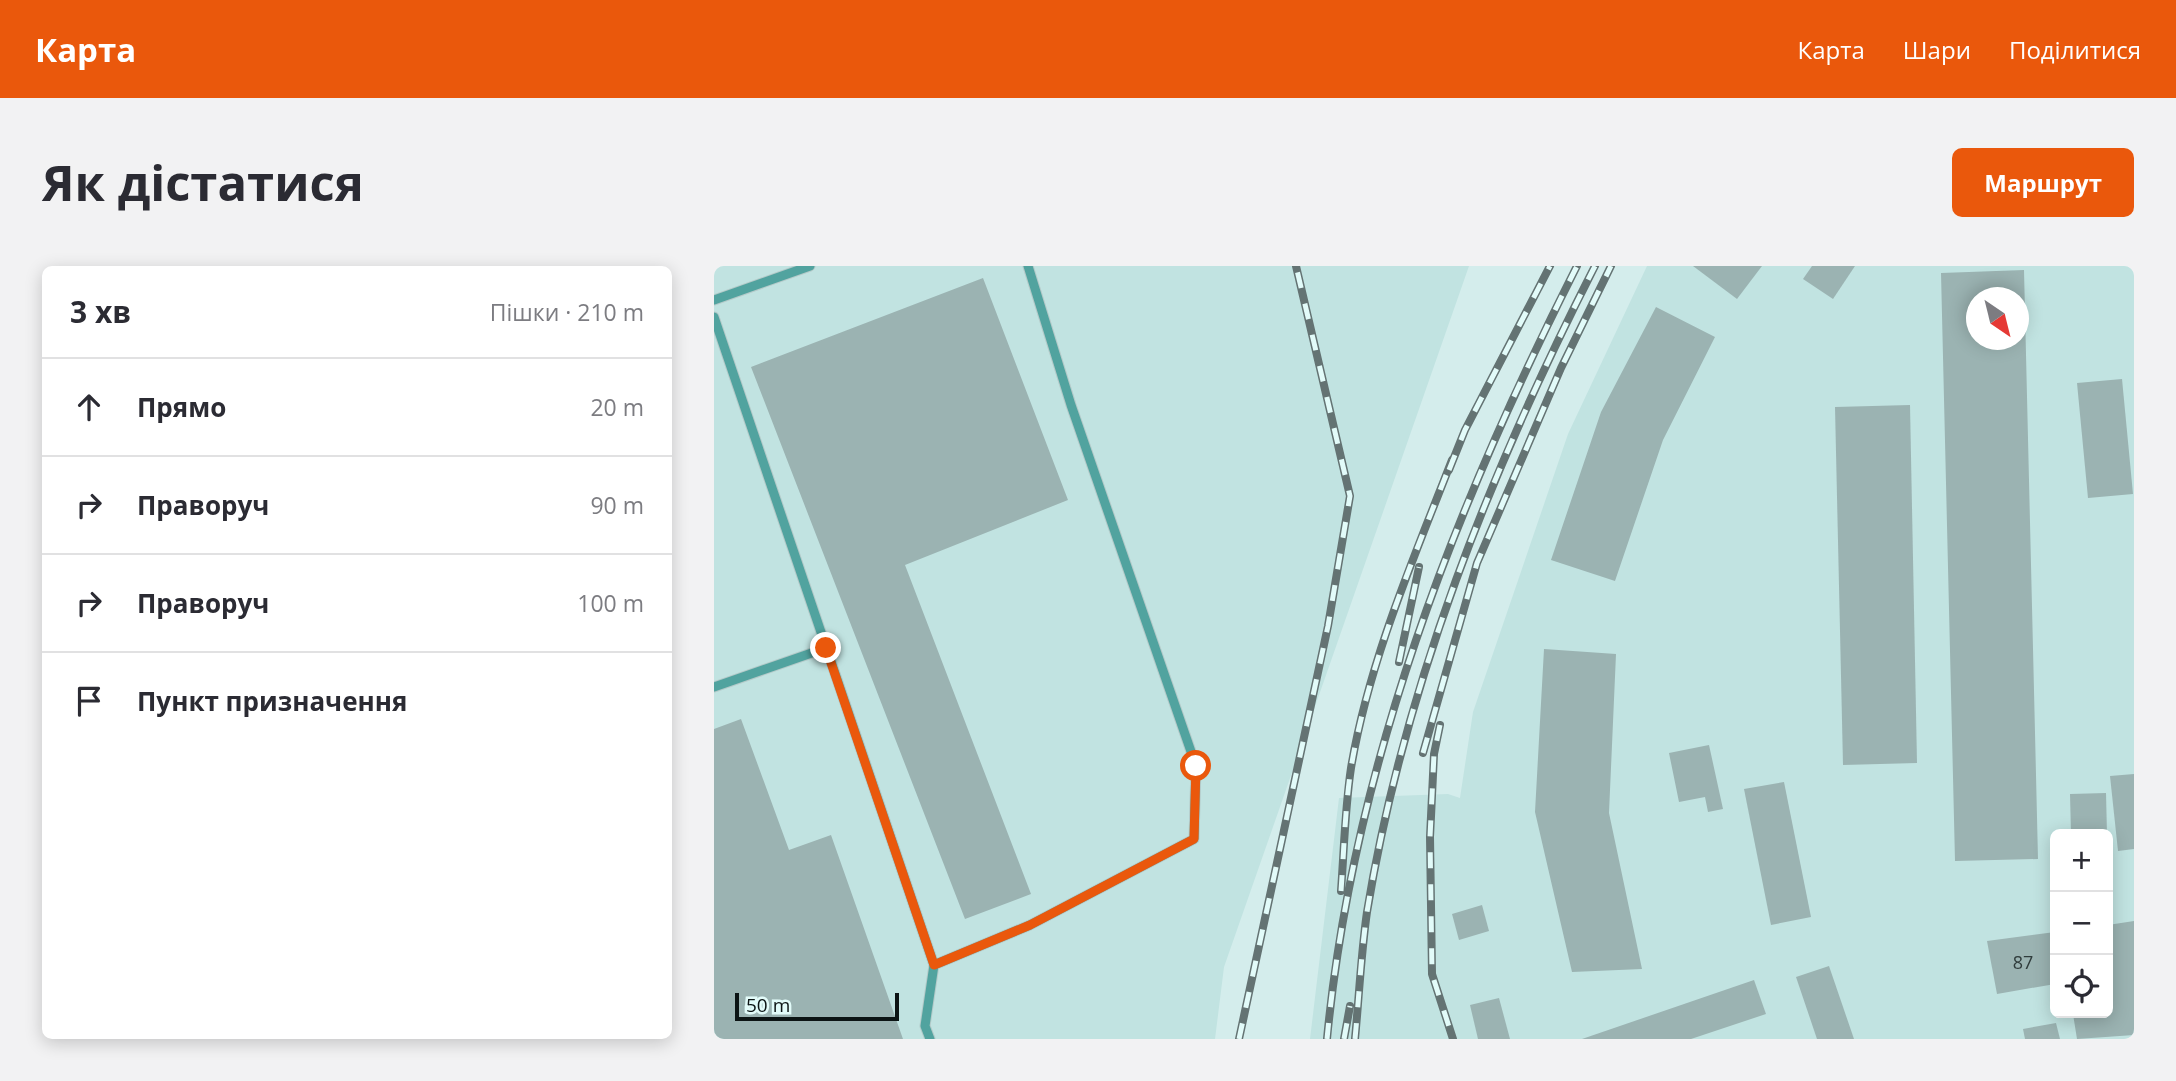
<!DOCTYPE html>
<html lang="uk">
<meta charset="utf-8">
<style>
body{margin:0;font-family:"Open Sans",sans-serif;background:#f2f2f3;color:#2b2b33}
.controls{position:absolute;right:21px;bottom:21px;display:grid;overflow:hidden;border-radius:10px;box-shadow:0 4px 18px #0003}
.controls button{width:63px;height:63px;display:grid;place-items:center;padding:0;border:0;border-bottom:2px solid #e1e1e2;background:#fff;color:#2b2b33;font:35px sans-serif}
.compass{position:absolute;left:1252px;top:21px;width:63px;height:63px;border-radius:50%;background:#fff;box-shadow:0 4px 18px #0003;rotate:145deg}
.scale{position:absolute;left:21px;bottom:18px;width:164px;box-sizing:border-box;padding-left:7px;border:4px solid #0c1414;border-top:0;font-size:19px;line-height:24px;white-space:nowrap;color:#0c1414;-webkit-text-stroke:5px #e2fbf9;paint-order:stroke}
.stop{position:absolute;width:21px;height:21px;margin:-16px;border:5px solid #ea580c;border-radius:50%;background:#fff}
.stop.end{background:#ea580c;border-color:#fff;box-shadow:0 2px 7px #0008}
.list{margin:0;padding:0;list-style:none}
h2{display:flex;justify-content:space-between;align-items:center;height:91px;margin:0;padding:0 28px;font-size:30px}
h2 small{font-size:23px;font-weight:400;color:#7c7c81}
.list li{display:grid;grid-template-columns:46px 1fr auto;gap:21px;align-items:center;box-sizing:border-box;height:98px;padding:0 28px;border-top:2px solid #e1e1e2}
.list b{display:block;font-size:26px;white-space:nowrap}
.list em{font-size:23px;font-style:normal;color:#7c7c81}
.icon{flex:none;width:38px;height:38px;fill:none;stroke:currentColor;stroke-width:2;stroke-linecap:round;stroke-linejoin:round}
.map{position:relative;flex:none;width:1420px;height:773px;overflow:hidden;border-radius:10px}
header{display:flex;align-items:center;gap:42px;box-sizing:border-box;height:98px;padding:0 35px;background:#ea580c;color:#fff}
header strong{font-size:33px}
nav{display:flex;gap:38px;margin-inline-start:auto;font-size:24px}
.intro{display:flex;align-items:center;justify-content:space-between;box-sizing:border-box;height:168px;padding:0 42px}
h1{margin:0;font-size:49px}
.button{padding:18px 32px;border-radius:10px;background:#ea580c;color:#fff;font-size:24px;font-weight:700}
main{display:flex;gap:42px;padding:0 42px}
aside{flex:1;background:#fff;border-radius:10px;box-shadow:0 4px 18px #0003}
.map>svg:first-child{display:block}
.built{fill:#c1e3e1;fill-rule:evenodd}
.building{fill:#9bb3b2;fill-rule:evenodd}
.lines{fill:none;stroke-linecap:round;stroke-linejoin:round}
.lane-casing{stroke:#b4cac9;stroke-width:11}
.lane{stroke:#51a39f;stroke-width:9}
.rail-casing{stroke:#647373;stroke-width:8}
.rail{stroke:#e2fbf9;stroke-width:5;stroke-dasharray:16;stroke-linecap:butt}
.route{stroke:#ea580c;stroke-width:9}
.labels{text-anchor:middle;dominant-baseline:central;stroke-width:7;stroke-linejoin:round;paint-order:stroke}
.number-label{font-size:18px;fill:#303c3c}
</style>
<header>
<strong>Карта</strong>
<nav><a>Карта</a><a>Шари</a><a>Поділитися</a></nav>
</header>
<div class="intro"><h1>Як дістатися</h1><a class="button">Маршрут</a></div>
<main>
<aside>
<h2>3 хв<small>Пішки · 210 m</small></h2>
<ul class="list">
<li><svg class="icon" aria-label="ahead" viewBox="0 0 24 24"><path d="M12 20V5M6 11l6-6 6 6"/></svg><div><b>Прямо</b></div><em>20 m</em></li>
<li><svg class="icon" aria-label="right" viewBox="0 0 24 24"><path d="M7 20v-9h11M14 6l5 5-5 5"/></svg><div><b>Праворуч</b></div><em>90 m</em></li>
<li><svg class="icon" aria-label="right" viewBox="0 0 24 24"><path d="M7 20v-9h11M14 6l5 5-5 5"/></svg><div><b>Праворуч</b></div><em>100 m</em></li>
<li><svg class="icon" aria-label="arrive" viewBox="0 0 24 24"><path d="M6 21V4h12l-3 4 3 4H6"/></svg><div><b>Пункт призначення</b></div></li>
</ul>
</aside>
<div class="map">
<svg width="1420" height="773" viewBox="0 0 1420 773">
<rect width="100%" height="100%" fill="#d4edec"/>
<g class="built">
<polygon points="0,0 755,0 510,701 501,773 0,773"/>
<path d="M 933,0 L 1420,0 L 1420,773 L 596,773 L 625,532 L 734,528 L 746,532 L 759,446 L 854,168 ZM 1262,32 L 1304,32 L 1304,74 L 1262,74 ZM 1341,568 L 1394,568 L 1394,747 L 1341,747 Z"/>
</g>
<g class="building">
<polygon points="979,0 1048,0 1023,33"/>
<polygon points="1098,0 1141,0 1119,33 1089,13"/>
<path d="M 1310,4 L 1324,593 L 1241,595 L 1227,7 ZM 1262,32 L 1304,32 L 1304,74 L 1262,74 Z"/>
<polygon points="269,12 354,234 191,299 317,628 251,653 37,101"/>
<polygon points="942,41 1001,71 949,174 901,315 837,294 887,146"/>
<polygon points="1408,113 1419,228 1374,232 1363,117"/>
<polygon points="1196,139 1203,497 1129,499 1121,141"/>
<polygon points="830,383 902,388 895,547 928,703 858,706 821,546"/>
<polygon points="27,453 75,584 117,569 189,773 0,773 0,463"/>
<polygon points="995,479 1009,543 994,546 991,531 965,536 955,487"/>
<polygon points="1420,508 1420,583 1404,585 1396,510"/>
<polygon points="1070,516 1097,651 1057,659 1030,523"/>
<polygon points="1392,527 1393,568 1357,568 1356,528"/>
<polygon points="768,639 775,665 745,674 738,648"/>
<polygon points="1420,655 1420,769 1363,773 1359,748 1394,747 1394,659"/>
<polygon points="1341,666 1341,718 1283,728 1273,675"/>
<polygon points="1115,700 1140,773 1103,773 1082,711"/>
<polygon points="1040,714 1052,748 977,773 868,773"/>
<polygon points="785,732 796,773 764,773 756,739"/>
<polygon points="1342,757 1346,773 1311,773 1309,763"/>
</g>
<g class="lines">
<defs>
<g id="lane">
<polyline points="0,34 96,0"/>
<polyline points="0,51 220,699 211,760 216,773"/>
<polyline points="0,421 112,382"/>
<polyline points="220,699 316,659 480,573 482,500 357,139 314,0"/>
</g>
</defs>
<use href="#lane" class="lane-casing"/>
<use href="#lane" class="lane"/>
<defs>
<g id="rail">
<polyline points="735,204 751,164 836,0"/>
<polyline points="685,396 705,301"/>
<polyline points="726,459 720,488 716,571 718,708 739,773"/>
<polyline points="709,487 763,297 847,102 897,0"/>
<path d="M 627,625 C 630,584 631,542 637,502 C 655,395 699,294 738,194"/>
<polyline points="525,773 614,360 636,230 582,0"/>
<path d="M 613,773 C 639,500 740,243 863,0"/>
<polyline points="630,773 636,740"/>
<path d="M 641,773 C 645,731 647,688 653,646 C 690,419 777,204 881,0"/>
</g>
</defs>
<use href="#rail" class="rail-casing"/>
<use href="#rail" class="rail"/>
</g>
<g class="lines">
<polyline class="route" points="112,382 220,699 316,659 480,573 482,500"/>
</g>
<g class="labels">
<g class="number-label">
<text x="1309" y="696">87</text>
</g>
</g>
</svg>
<div class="controls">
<button>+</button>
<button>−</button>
<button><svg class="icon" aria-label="locate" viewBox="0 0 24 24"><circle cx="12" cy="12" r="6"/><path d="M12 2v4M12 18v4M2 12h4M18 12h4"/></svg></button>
</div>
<svg class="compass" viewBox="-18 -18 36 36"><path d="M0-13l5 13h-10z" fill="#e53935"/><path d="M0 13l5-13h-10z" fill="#7c7c81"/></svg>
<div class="scale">50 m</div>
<div class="stop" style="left:482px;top:500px"></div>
<div class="stop end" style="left:112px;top:382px"></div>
</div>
</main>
